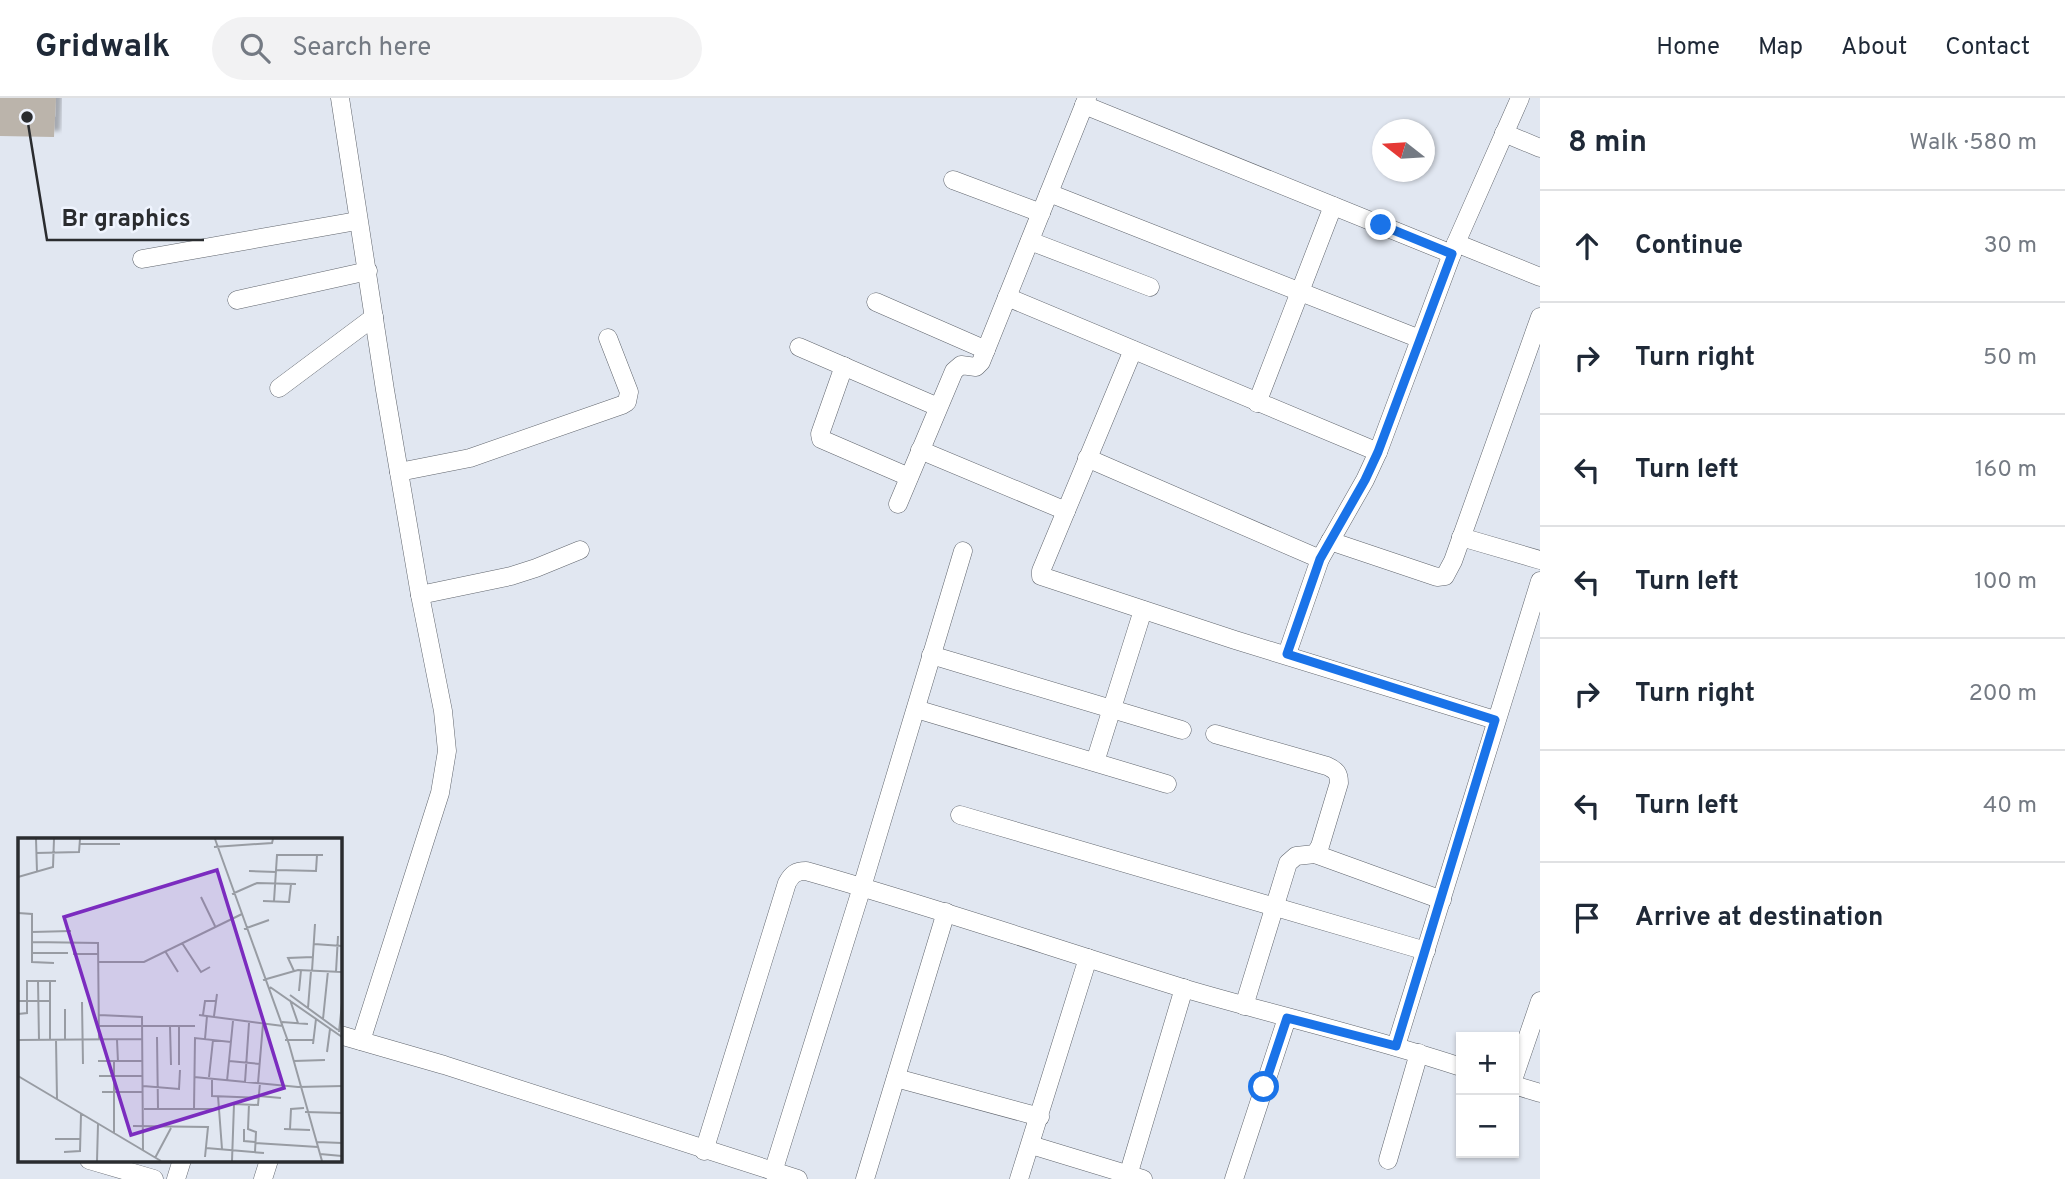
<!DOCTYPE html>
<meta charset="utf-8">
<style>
body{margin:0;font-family:Overpass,sans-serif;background:#f2f2f3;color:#1f2937}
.controls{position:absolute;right:21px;bottom:21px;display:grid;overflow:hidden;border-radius:0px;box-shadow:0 2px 5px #0004}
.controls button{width:63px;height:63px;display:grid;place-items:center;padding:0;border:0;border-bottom:2px solid #e0e1e3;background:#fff;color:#1f2937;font:35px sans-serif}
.compass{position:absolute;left:1372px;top:21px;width:63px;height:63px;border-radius:50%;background:#fff;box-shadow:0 2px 5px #0004;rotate:287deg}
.stop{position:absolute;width:21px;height:21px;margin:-16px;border:5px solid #1a73e8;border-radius:50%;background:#fff}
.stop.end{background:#1a73e8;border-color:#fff;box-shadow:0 2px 7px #0008}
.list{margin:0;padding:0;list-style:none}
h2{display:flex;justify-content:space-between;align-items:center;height:91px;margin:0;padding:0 28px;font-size:30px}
h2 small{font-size:23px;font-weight:400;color:#747a83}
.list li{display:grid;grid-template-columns:46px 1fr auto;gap:21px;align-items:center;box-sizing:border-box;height:112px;padding:0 28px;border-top:2px solid #e0e1e3}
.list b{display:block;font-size:26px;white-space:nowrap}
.list em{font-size:23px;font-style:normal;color:#747a83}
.icon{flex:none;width:38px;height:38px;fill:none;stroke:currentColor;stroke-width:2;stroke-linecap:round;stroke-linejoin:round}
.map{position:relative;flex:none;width:1540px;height:1081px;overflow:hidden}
header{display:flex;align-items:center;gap:42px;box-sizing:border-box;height:98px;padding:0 35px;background:#fff;border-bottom:2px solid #e0e1e3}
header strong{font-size:33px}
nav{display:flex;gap:38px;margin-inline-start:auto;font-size:24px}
.search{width:490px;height:63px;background:#f2f2f3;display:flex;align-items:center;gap:18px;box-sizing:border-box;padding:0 24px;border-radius:38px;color:#747a83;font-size:26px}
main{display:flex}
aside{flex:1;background:#fff}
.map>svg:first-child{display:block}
.building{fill:#bbb4ab;filter:url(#shadow)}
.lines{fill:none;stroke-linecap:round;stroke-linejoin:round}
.street-casing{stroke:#60656d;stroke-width:19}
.street{stroke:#fff;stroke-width:18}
.route{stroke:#1a73e8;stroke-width:9}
.inset-road{fill:none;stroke:#989ca3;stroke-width:2}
.view{fill:#7b2cbf;fill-opacity:0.15;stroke:#7b2cbf;stroke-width:3.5}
.inset-edge{fill:none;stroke:#2a2c2f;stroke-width:3.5}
.leader{fill:none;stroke:#2a2c2f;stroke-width:2.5}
.callout-dot{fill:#2a2c2f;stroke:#eff4fe;stroke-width:2.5}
.callout-label{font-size:24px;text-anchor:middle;font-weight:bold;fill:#2a2c2f;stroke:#eff4fe;stroke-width:5;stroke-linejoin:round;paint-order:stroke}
</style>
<header>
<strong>Gridwalk</strong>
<div class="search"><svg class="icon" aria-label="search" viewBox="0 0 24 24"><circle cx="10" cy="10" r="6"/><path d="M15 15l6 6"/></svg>Search here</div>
<nav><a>Home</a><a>Map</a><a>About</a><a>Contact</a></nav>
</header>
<main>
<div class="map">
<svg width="1540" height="1081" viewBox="0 0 1540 1081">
<defs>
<filter id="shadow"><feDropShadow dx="6" dy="-6" stdDeviation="2" flood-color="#0004"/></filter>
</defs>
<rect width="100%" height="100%" fill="#e1e7f1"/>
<polygon class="building" points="0,0 56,0 54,39 0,38"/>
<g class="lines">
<defs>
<g id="street">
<polyline points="340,0 385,292 420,497 443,613 447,653 440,695 361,943"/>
<polyline points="1084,7 1452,156"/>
<polyline points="1504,35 1540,50"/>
<polyline points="953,82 1041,115"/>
<polyline points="1049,95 1420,241"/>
<polyline points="1030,143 1150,189"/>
<polyline points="1456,145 1540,179"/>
<polyline points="142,161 357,123"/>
<polyline points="1007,199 1378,354"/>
<polyline points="237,202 368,173"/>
<polyline points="876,204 986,252"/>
<polyline points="799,249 938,309"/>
<polyline points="1133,252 1041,473 1041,478 1235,542 1495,622"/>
<polyline points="844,268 820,336 821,341 909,379"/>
<polyline points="279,290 374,219"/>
<polyline points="1257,305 1333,108"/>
<polyline points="920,352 1066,413"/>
<polyline points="1087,360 1320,461"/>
<polyline points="399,374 470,360 622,307 627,304 629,294 608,240"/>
<polyline points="898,406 954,273 961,267 976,269 981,264 1087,0"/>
<polyline points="1461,439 1540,462"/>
<polyline points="1330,443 1437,479 1445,478 1453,463 1540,219"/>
<polyline points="420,497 511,478 536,470 580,452"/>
<polyline points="1287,556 1320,461 1365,382 1378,354 1456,145 1520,0"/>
<polyline points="931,557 1182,632"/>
<polyline points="916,611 1167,686"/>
<path d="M 1215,636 L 1327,668 C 1336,672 1339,675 1339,685 L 1320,748 L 1315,756 L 1296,758 L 1288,765 L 1244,908"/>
<polyline points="1095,664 1143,512"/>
<polyline points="960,717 1426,853"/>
<polyline points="1315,756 1442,802"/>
<polyline points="340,937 444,967 798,1081"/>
<polyline points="1396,948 1540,483"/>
<polyline points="1514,979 1540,903"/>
<polyline points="896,980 1040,1019"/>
<polyline points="1514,987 1540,995"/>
<polyline points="1031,1047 1143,1081"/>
<path d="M 704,1053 L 787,785 C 792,776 796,773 806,773 C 934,809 1059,852 1186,891 C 1278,918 1371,939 1461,969"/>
<polyline points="89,1062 154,1081"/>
<polyline points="1388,1062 1419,955"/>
<polyline points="773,1074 862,789 963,453"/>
<polyline points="176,1081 182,1062"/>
<polyline points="263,1081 269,1062"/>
<polyline points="865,1081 946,814"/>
<polyline points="1019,1081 1088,860"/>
<polyline points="1127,1081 1184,890"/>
<polyline points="1234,1081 1287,920"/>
</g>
</defs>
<use href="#street" class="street-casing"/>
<use href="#street" class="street"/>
</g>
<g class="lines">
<polyline class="route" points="1264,989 1287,920 1396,948 1495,622 1287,556 1320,461 1365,382 1378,354 1452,156 1381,127"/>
</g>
<g transform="translate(18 740)">
<rect width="324" height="324" fill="#e1e7f1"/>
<path class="inset-road" d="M 18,1 L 19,34M 197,1 L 271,206 L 304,323M 62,6 L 102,6M 196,9 L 254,5 L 255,1M 18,15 L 61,14 L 62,1M 258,32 L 298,33 L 299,17M 231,33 L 258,34M 0,39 L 35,29 L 36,1M 214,56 L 239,45 L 278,46M 183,59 L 197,88M 245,63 L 271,64 L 273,46M 256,63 L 259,17 L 305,17M 0,75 L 14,76 L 14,124 L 36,125M 226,91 L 251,82M 14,94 L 53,93M 14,104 L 80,105 L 81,202M 164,105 L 183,134 L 192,129M 296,106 L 324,108M 147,113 L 160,134M 14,115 L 50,115M 55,116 L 81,116M 81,124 L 126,124 L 224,76M 276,133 L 270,120 L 295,119M 294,133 L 297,86M 318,134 L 320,98M 245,142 L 280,132 L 324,134M 20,143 L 21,202M 252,149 L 324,199M 281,153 L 283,132M 272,157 L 320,192M 272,162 L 280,185M 0,163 L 32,163M 64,164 L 65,226M 290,170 L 293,133M 0,176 L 9,175 L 9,143 L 38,143M 81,177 L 124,179 L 125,313M 181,177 L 265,188M 185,177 L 187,163 L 198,163M 196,178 L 199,156M 305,181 L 310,133M 264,184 L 290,186M 81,188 L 177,188M 152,188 L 153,227M 161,188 L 161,227M 321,194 L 324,165M 139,199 L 140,271M 187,201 L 189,178M 0,202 L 125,201M 32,202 L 32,143M 38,202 L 39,261M 47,202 L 47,171M 99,202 L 100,224M 267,202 L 296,202M 295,206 L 298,181M 309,214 L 312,191M 80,223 L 125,223M 211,223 L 242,226M 276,223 L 307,222M 96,224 L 96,296M 0,238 L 143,323M 81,238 L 125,238M 176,239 L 280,249 L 324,248M 191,239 L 195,202M 194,240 L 194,258 L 241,260M 209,243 L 215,183M 227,244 L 231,185M 240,245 L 245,186M 125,248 L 161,251 L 162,232M 84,254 L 125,254M 200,258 L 204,311M 241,258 L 263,260M 231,266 L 230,291 L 238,294 L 237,314M 126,271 L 201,271M 176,271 L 177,200 L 213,204M 287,274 L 324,275M 115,288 L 190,289 L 187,319M 226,291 L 226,303 L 237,304M 266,291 L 292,292M 272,291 L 273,271 L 286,270M 37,301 L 62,301M 299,304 L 324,305M 237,305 L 300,309M 188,310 L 246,315M 46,314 L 62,313 L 63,276M 302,316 L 324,318M 137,320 L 153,290M 79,323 L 80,286M 214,323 L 216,266 L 240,267 L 242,245"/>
<path class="view" d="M 199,32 L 266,250 L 113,297 L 46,79 Z"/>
<rect width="324" height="324" class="inset-edge"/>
</g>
<path class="leader" d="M27 19L47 142H204"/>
<circle class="callout-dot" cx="27" cy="19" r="7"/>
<g class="callout-label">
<text x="126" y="128">Br graphics</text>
</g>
</svg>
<div class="controls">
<button>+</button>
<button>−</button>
</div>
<svg class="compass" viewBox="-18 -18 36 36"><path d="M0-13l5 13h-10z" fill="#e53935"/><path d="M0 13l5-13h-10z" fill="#747a83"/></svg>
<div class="stop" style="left:1264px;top:989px"></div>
<div class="stop end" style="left:1381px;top:127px"></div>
</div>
<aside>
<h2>8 min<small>Walk · 580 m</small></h2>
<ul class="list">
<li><svg class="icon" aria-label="ahead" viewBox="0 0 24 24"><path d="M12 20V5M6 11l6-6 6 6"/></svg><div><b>Continue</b></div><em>30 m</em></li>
<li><svg class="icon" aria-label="right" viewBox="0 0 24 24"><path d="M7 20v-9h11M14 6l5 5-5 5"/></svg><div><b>Turn right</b></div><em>50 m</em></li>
<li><svg class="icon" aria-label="left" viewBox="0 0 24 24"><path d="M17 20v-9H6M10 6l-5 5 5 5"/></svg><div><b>Turn left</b></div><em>160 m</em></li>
<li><svg class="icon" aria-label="left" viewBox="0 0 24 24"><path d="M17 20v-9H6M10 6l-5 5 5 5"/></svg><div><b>Turn left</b></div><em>100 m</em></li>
<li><svg class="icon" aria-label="right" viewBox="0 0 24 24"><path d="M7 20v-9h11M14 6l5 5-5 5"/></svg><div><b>Turn right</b></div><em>200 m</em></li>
<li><svg class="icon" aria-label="left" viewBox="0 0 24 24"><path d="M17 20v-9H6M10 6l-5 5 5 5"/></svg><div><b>Turn left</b></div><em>40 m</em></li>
<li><svg class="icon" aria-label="arrive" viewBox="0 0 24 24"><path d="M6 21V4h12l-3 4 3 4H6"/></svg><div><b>Arrive at destination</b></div></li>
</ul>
</aside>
</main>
